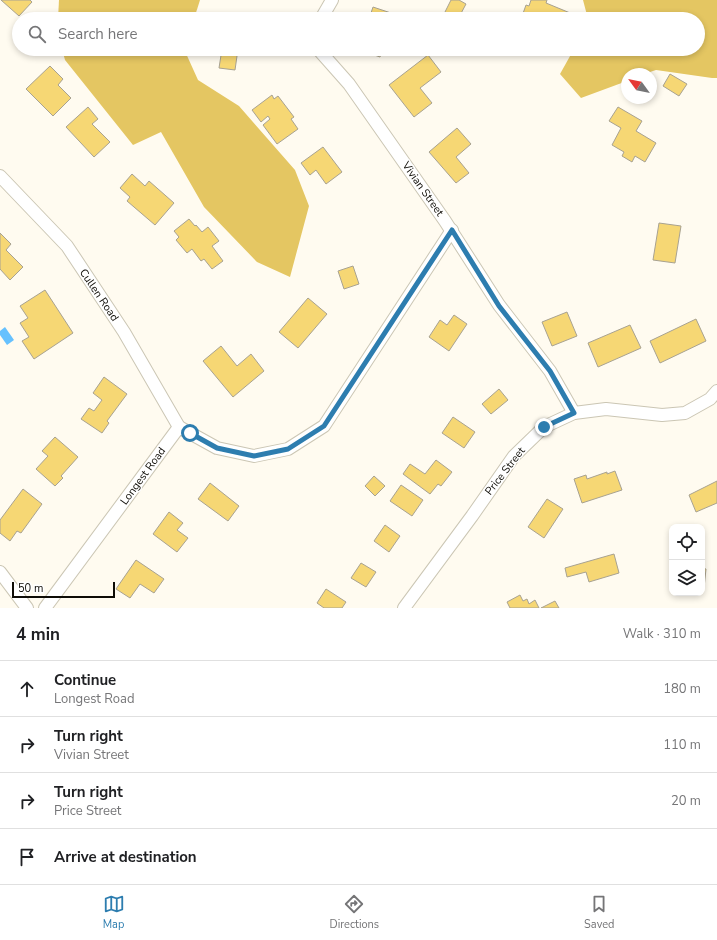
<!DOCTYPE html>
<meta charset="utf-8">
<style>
body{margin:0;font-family:"Nunito Sans",sans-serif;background:#f2f2f2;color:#202124}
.controls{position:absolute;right:12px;bottom:12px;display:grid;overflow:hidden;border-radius:8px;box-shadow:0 2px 6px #0003}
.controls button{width:36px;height:36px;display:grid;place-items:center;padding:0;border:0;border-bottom:1px solid #e0e0e0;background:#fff;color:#202124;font:20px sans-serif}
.compass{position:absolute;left:621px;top:68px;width:36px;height:36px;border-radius:50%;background:#fff;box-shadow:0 2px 6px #0003;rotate:303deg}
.scale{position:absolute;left:12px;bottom:10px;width:103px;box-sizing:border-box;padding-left:4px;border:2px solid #0e0c06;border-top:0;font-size:11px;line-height:14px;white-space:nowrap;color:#0e0c06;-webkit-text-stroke:3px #fff;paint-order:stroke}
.stop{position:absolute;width:12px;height:12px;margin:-9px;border:3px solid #2d7daf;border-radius:50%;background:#fff}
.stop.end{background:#2d7daf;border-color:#fff;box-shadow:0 1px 4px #0008}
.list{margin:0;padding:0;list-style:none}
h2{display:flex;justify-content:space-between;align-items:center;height:52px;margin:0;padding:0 16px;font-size:17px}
h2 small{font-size:13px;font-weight:400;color:#757577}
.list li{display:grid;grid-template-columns:26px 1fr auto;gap:12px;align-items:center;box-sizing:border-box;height:56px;padding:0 16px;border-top:1px solid #e0e0e0}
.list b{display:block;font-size:15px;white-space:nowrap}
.list p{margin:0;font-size:13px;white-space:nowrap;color:#757577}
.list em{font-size:13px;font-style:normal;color:#757577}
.icon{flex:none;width:22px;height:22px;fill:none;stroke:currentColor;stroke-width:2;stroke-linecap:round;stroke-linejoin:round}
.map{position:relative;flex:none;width:717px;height:608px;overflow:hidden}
.search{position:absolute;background:#fff;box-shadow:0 2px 6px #0003;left:12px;right:12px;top:12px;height:44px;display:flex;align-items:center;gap:10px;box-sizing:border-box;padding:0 14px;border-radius:22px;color:#757577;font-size:15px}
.sheet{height:276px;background:#fff}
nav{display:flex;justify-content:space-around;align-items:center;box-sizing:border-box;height:56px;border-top:1px solid #e0e0e0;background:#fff;font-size:11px;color:#757577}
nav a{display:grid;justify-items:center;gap:2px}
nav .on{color:#2d7daf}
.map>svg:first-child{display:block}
.forest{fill:#e4c662}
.water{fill:#66c1fe}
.building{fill:#f6d774;stroke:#a8a291}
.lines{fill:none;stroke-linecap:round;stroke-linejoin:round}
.street-casing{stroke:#cbc6b4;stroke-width:14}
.street{stroke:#fff;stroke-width:12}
.route{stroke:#2d7daf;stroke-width:5}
.labels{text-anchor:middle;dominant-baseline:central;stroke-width:3;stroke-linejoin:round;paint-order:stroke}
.street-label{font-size:11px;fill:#0e0c06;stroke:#fff}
</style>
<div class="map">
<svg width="717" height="608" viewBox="0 0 717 608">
<rect width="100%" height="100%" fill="#fffbf0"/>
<g class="forest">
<polygon points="59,0 200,0 194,19 58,19"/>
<polygon points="583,0 717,0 717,78 712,78 656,70 644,74 627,74 627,81 581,98 560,74 574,49 698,49 698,19 588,19"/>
<polygon points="62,49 184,49 198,80 239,106 295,170 309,206 290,277 257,262 204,207 161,132 133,145 65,60"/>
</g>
<polygon class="water" points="5,327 14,340 7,345 0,335 0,331"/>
<g class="building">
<polygon points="1,0 30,0 32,2 19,16"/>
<polygon points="451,0 459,0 466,4 458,19 452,19 444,14"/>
<polygon points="531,0 547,0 546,3 575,15 573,19 521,19 526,5 529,6"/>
<polygon points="373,7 394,14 393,19 369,19"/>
<polygon points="222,49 238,49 235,70 219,68"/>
<polygon points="367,49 383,49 380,57 366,52"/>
<polygon points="428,55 441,72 420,88 432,103 414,117 389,85"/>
<polygon points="50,66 63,79 58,85 71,98 53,116 26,89"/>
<polygon points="670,74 687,84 679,96 663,86"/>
<polygon points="272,95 274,99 278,96 294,117 291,119 298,129 277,144 263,125 270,119 268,116 261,122 252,110"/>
<polygon points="88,107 98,119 92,124 110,142 94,157 66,127"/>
<polygon points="618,107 642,121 636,131 656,143 645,162 635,156 632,162 622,156 624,152 612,145 621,128 609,121"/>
<polygon points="457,128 471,144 456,157 469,173 456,183 429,152"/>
<polygon points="323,147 342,172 326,184 316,170 310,175 301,163"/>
<polygon points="132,174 145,186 149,181 174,203 155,225 127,201 130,197 120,188"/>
<polygon points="189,219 195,226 196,225 202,232 208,227 219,241 212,246 223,261 212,269 204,259 201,261 192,249 187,253 176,240 179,237 174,231"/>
<polygon points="659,223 681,226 675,263 653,260"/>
<polygon points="0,233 11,244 6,250 23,267 10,280 0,269"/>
<polygon points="353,266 359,284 344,289 338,271"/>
<polygon points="45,290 73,333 34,359 22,341 29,337 20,323 28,318 20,306"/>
<polygon points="308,298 327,314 298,348 279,332"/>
<polygon points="567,312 577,336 552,346 542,322"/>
<polygon points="454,315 467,324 449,351 429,337 440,320 447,325"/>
<polygon points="696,319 706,341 660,363 650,341"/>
<polygon points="630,325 641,348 598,367 588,343"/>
<polygon points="221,346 237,366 251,354 264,371 233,397 203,361"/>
<polygon points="104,377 127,394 107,421 109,423 102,433 81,419 89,408 94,411 102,400 93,393"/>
<polygon points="499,389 508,400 491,414 482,404"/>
<polygon points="453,417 475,432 464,448 442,433"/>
<polygon points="55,437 78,457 61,476 63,478 55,486 36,469 48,456 42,451"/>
<polygon points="436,460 452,472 441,486 438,484 430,494 403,474 410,464 425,474"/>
<polygon points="615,471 622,490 582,503 574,479 586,475 587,479 607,472 607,474"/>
<polygon points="374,476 385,486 375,496 365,486"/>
<polygon points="717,481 717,503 696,512 689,495"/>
<polygon points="210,483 239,506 228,521 198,499"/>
<polygon points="401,485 423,500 412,516 390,501"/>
<polygon points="23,489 42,504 21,533 17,531 10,541 0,533 0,520"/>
<polygon points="547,499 563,509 544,538 528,527"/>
<polygon points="169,512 183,523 177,530 188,538 177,552 153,534"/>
<polygon points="385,525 400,536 389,552 374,541"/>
<polygon points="614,554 619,573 589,582 586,572 567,577 565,568"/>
<polygon points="136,560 164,579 154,593 140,584 130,598 116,589"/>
<polygon points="361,563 376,572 366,587 351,578"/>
<polygon points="672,566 672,584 670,583"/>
<polygon points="702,568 706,569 704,588 702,587"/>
<polygon points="326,589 346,602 342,608 324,608 317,603"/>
<polygon points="520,595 523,601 527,599 529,604 535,600 539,608 510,608 507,602"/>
<polygon points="555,601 559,608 541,608"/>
</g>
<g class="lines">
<defs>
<g id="street">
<polyline points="321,19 332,0"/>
<polyline points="318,49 349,84 445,221 499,305 550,371 574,413"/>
<polyline points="0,176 67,246 124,332 179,427"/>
<polyline points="179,427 217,448 254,456 288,449 324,426 452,230"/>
<polyline points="0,572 27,608"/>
<polyline points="45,608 179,427"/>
<polyline points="404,608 472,516 514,456 544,427 574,413 606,409 662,415 685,413 710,399 717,391"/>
</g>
</defs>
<use href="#street" class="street-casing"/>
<use href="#street" class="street"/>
</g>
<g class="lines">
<polyline class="route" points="190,433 217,448 254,456 288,449 324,426 452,230 499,306 550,371 574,413 544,427"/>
</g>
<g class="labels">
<g class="street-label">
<text transform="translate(423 189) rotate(55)">Vivian Street</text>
<text transform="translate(99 295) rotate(56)">Cullen Road</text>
<text transform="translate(505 471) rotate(-52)">Price Street</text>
<text transform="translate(143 476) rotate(-54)">Longest Road</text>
</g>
</g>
</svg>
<div class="controls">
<button><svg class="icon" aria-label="locate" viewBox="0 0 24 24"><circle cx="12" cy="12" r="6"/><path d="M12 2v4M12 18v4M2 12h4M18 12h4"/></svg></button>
<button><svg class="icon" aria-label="layers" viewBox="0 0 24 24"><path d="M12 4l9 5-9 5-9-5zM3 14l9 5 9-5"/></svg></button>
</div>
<svg class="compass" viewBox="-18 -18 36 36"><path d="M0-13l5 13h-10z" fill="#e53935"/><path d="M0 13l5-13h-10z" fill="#757577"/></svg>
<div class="scale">50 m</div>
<div class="stop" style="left:190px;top:433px"></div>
<div class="stop end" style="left:544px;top:427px"></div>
<div class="search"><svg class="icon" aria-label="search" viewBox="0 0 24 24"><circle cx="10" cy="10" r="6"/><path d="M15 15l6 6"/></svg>Search here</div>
</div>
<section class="sheet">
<h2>4 min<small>Walk · 310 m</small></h2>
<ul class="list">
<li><svg class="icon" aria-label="ahead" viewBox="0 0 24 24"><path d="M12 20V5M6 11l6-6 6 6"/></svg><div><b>Continue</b><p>Longest Road</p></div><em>180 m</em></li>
<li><svg class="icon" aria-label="right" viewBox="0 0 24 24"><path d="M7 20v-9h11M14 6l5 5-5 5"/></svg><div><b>Turn right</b><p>Vivian Street</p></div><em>110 m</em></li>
<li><svg class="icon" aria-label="right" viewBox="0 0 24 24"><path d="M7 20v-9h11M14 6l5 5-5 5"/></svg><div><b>Turn right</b><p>Price Street</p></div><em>20 m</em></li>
<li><svg class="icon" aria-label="arrive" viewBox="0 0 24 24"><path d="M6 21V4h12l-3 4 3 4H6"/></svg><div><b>Arrive at destination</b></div></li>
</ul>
</section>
<nav>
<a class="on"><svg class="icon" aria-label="map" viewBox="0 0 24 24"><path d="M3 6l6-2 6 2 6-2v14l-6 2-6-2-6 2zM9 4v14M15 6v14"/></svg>Map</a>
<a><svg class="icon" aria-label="directions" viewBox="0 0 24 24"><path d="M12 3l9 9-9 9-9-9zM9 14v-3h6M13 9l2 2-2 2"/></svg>Directions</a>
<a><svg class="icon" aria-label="saved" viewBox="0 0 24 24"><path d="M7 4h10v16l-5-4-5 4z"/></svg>Saved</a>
</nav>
